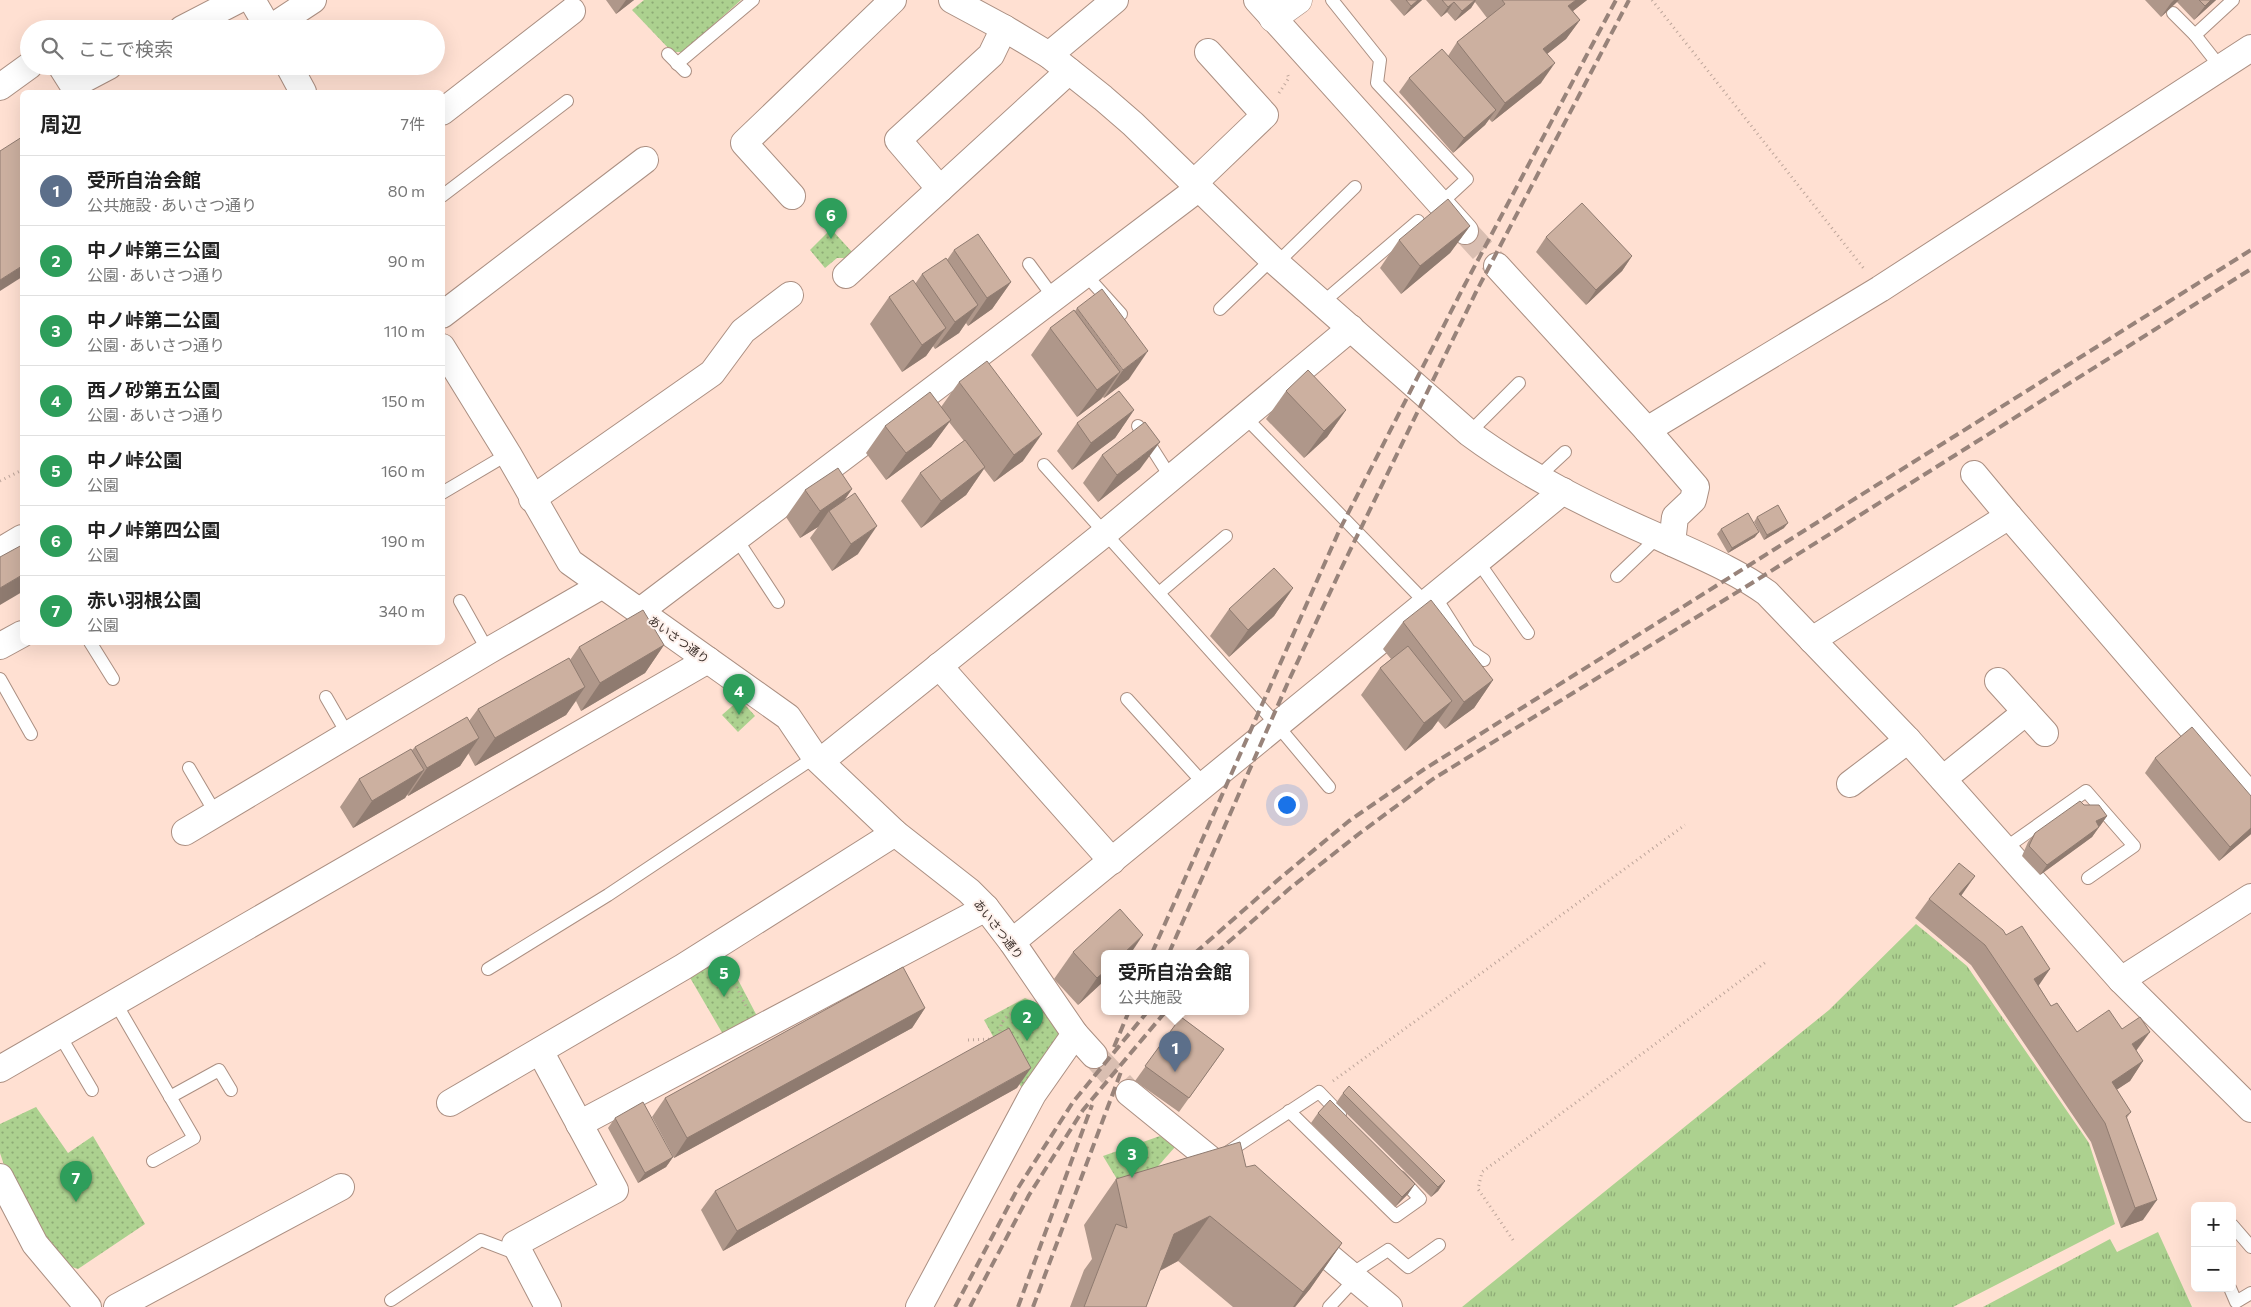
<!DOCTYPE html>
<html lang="ja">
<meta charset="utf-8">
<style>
body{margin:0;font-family:Commissioner,"Noto Sans JP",sans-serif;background:#f2f2f2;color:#222}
.controls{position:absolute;right:15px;bottom:15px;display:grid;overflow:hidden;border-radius:8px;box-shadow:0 5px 20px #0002}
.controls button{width:45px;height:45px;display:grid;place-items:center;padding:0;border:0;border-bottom:1px solid #e0e0e0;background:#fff;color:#222;font:25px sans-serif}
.you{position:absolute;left:1286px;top:804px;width:18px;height:18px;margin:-12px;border:4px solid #fff;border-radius:50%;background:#1a73e8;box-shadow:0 0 0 8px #1a73e833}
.badge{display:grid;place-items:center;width:32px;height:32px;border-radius:50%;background:#cc3d39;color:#fff;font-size:16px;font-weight:700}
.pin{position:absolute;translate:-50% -41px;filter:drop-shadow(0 1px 2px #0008)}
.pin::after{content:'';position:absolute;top:26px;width:18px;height:15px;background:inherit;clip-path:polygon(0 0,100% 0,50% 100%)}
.popup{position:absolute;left:1101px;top:950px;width:148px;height:65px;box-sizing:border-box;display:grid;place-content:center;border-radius:8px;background:#fff;filter:drop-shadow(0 1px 4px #0005);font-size:16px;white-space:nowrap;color:#767676}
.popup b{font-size:19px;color:#222}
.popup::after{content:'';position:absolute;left:50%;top:100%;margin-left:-10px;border:10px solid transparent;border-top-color:#fff}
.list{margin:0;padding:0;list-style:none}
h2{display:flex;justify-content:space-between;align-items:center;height:65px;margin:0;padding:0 20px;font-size:21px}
h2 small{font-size:16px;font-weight:400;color:#767676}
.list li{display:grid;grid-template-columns:32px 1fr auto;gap:15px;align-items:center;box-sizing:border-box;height:70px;padding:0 20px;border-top:1px solid #e0e0e0}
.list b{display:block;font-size:19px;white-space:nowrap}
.list p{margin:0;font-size:16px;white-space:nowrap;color:#767676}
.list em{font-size:16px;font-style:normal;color:#767676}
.icon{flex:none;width:28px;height:28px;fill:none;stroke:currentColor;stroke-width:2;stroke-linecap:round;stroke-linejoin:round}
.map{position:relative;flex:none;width:2251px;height:1307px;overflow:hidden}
.search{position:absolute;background:#fff;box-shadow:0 5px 20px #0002;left:20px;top:20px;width:425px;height:55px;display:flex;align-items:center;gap:12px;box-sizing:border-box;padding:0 18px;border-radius:28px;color:#767676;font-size:19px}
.panel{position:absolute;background:#fff;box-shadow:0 5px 20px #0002;left:20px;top:90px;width:425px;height:555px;border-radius:8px}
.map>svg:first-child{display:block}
.grass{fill:url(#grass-tufts)}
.park{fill:url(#park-dots)}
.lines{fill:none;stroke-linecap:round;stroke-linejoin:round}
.minor-tunnel{stroke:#d9beb1;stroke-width:26;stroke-dasharray:26 13;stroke-linecap:butt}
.service-casing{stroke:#ab8f82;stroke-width:14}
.minor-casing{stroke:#ab8f82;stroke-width:28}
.tertiary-casing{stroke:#ab8f82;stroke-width:29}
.path{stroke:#bda59a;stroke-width:3;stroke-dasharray:1 4;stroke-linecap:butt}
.service{stroke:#fff;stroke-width:12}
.minor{stroke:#fff;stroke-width:26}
.tertiary{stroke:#fff;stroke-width:28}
.rail{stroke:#98837a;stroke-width:4;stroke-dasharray:10 5;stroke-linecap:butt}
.wall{fill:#af978a}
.shaded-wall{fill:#8f7b70}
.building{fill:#ccb0a0;stroke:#8f7b70}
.labels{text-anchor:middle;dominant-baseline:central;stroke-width:4;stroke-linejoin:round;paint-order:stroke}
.street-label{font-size:12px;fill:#40342f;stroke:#fef1ec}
</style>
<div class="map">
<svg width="2251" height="1307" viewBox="0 0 2251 1307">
<defs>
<pattern id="grass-tufts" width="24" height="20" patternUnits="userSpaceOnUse" patternTransform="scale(1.25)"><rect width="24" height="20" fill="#acd18f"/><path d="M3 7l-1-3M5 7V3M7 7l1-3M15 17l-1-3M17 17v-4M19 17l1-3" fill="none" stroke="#8daa75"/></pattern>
<pattern id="park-dots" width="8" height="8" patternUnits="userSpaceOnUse" patternTransform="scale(1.25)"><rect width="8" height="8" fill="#acd18f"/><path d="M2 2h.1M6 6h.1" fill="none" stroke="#8daa75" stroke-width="1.8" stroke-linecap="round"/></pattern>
</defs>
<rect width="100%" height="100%" fill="#ffe0d2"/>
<g class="grass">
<polygon points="1916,924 1967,966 2089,1143 2115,1224 1953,1307 1462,1307 1829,1010"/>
<polygon points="2158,1232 2192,1307 1983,1307 2110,1239 2117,1252"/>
</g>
<g class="park">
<polygon points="644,0 741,0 683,52 672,52 632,10"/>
<polygon points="831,229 853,253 848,258 837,258 825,268 810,250"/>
<polygon points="740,699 755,716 738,732 722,715"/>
<polygon points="724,953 758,1018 724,1036 689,976"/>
<polygon points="1025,998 1041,1005 1060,1032 1025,1094 984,1020"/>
<polygon points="36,1107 68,1153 93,1136 145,1224 78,1269 66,1265 38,1233 9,1180 0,1153 0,1124"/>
<polygon points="1160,1136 1175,1147 1129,1199 1103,1156"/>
</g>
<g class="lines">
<g class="minor-tunnel">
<polyline points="1465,231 1497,266"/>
<polyline points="1094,1055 1129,1093"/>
</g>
<defs>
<g id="service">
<polyline points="1332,0 1380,60 1377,83 1467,179 1440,204"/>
<polyline points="2173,13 2195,35 2233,0"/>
<polyline points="2195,35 2221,68"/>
<polyline points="668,54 685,71"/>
<polyline points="677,64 753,0"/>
<polyline points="442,196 567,101"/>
<polyline points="1277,263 1355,187"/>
<polyline points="1029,264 1054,298"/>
<polyline points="1085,274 1121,314"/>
<polyline points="1322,303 1418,221"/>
<polyline points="1220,309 1272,259"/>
<polyline points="1245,417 1425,602"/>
<polyline points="1138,426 1171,478"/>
<polyline points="1469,433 1519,383"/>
<polyline points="1044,465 1277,725 1329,787"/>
<polyline points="1538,477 1565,452"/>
<polyline points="442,493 508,454"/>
<polyline points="736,538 778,602"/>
<polyline points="1477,560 1528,633"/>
<polyline points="1617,576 1658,537"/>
<polyline points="1159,593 1226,536"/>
<polyline points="1434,595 1469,650 1484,660"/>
<polyline points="460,601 488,651"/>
<polyline points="90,642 113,679"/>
<polyline points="0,679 31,734"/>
<polyline points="326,697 348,735"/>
<polyline points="1127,699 1205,785"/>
<polyline points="189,768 216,814"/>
<polyline points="2004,849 2086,791 2134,846 2088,878"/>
<polyline points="488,969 608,895 815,757"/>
<polyline points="115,1002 194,1138 153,1161"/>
<polyline points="59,1034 92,1090"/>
<polyline points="170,1097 219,1070 231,1090"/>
<polyline points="1289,1111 1396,1216 1420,1199 1400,1177"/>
<polyline points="1228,1152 1319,1092 1340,1114"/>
<polyline points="2232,1225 2251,1247"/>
<polyline points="2230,1288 2236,1302 2251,1293"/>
<polyline points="391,1300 481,1240 518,1254"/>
<polyline points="1329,1307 1355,1279 1359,1269 1388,1250 1408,1267 1439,1245"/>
</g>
<g id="minor">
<polyline points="252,0 269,29"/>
<path d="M 952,0 L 1004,28 L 1049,55 L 1103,98 L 1133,124 L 1272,259 L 1469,433 C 1527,476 1593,508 1659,537 C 1695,554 1734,569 1767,593 L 1908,740 L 2121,980 L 2251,1109"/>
<polyline points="1257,0 1465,231"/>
<polyline points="182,29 238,0"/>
<polyline points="269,29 313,0"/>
<polyline points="1049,55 1115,0"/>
<polyline points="61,66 73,85 109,66"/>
<polyline points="289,66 303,92"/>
<polyline points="0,87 29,66"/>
<polyline points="442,112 572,11"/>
<polyline points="1194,183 1265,115 1208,52"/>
<polyline points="940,189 898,140 991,55 1004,28"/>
<polyline points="792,196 744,143 893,0"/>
<polyline points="1497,266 1647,430 1696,487 1693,500 1675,517 1672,543"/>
<polyline points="846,275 1069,71"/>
<polyline points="442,315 645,160"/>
<polyline points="442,347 508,454 570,562 788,717 815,757 895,833 969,891 986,908 1012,942 1075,1034 1094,1055"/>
<polyline points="1647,430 1880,289 2251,48"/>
<polyline points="1974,474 2009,516"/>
<polyline points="532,499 712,373 743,331 790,295"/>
<polyline points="0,551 22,538"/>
<polyline points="640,611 1199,188"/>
<polyline points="1812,640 2009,516 2251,797"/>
<polyline points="0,646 22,634"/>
<polyline points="939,666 1112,861"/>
<polyline points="1998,681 2045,733"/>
<polyline points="821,761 1105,533 1351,328"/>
<polyline points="1943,779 2026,712"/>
<polyline points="1850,784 1908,740"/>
<polyline points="185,832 488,651 601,586"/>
<polyline points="1012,942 1563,491"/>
<polyline points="2121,980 2251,897"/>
<polyline points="540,1051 615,1190 515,1244 548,1307"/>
<polyline points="0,1069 708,660"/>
<polyline points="1129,1093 1231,1176"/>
<polyline points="450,1103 683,967 895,833"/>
<polyline points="579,1124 986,908"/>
<polyline points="0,1177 35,1244 88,1307"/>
<polyline points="1303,1235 1389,1307"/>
<polyline points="117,1307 341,1187"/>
<polyline points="919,1307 1033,1094 1075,1034"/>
</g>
<polyline id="tertiary" points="1273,18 1298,0"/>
</defs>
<use href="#service" class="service-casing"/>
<use href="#minor" class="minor-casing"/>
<use href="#tertiary" class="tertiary-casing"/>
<g class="path">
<polyline points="1652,0 1865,270"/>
<polyline points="1279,93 1289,78 1287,73"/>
<polyline points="0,481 22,470"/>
<polyline points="714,978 735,984 746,1006"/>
<path d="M 1000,1036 C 999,1023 1005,1016 1017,1010"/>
<polyline points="968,1040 992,1039"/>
<polyline points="1333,1081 1685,825"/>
<polyline points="1513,1240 1478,1189 1482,1172 1766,962"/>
</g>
<use href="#service" class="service"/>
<use href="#minor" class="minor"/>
<use href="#tertiary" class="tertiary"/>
<g class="rail">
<polyline points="1152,953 1339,531 1462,290 1616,0"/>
<polyline points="1169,953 1289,680 1341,569 1476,292 1629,0"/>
<polyline points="1195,953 1279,879 1349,821 1423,770 2251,250"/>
<polyline points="1216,953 1289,889 1360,833 1433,779 1752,583 2251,269"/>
<polyline points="1114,1047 1129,1011"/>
<polyline points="955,1307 1018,1188 1073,1102 1148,1011"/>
<polyline points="970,1307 1029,1195 1083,1110 1166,1011"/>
<polyline points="1018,1307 1092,1105"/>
<polyline points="1033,1307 1122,1069"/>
</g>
</g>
<g class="wall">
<polygon points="606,0 634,0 616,14"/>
<polygon points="1390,0 1422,0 1404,16"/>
<polygon points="1426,0 1587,0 1573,11 1580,20 1566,39 1547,54 1541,83 1492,122 1489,119 1485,125 1453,153 1399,92 1409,78 1448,56 1457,42 1487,18 1475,2 1471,8 1455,21 1447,12 1441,17"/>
<polygon points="2145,0 2216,0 2194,20 2177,2 2161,17"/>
<polygon points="1470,226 1450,253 1401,294 1380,268 1399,240"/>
<polygon points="1546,237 1632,256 1622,271 1586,305 1536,252"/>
<polygon points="954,250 1011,282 992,309 968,326 966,323 959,333 935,349 933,346 926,356 902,372 870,324 889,297 915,284 922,274 947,260"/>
<polygon points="1077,308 1129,379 1104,398 1103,397 1101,399 1077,417 1031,355 1050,328 1075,311"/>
<polygon points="959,382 1023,461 994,482 984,469 966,495 921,528 901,501 920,473 964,441 949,422 931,447 886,480 866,453 885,426 941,407"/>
<polygon points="1286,391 1346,410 1327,437 1304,458 1266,419"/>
<polygon points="1134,410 1115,438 1072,470 1057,451 1077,423"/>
<polygon points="1102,455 1140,469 1098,502 1083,483"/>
<polygon points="852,489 844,501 858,554 832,571 810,538 818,527 800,538 786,517 805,490"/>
<polygon points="1757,517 1784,528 1764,540 1754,522"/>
<polygon points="1721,529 1755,537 1728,553 1717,534"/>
<polygon points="1293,588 1274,616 1229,657 1210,636 1229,609"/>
<polygon points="1403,622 1493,680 1474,708 1445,729 1438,721 1432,729 1405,751 1361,695 1380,668 1391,659 1383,649"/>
<polygon points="664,645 645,673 581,711 576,701 566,715 475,766 468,753 460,766 408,796 407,794 405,798 353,828 340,807 359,779 412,750 415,747 469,721 478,709 570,660 579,647"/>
<polygon points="2155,758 2251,796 2251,834 2219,861 2145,773"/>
<polygon points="2084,805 2107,816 2092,837 2040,875 2022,856 2028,842 2035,833"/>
<polygon points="1975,876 1961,895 2006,935 2050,969 2038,985 2051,1006 2077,1032 2136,1051 2143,1061 2130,1081 2116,1090 2131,1112 2126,1119 2143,1220 2121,1228 2091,1142 1971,965 1915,918 1929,899"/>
<polygon points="1073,952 1105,980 1078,1005 1054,979"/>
<polygon points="925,1008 912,1028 674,1158 652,1117 665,1098"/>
<polygon points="1181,1017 1224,1049 1179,1112 1135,1081"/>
<polygon points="1017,1088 723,1251 701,1210 715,1191"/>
<polygon points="1343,1093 1445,1181 1438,1191 1431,1197 1336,1103"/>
<polygon points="1318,1113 1415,1184 1408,1194 1395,1207 1311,1123"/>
<polygon points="615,1118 673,1157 666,1167 638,1183 608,1128"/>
<polygon points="1246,1167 1342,1243 1310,1289 1295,1307 1233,1307 1178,1261 1160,1271 1146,1307 1070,1307 1084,1270 1092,1259 1084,1225 1116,1179"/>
</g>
<g class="shaded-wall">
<polygon points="626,0 634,0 616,14"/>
<polygon points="1418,0 1422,0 1404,16 1411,6"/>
<polygon points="1475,0 1476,0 1471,8 1455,21 1462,11"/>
<polygon points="1576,0 1587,0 1555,25 1568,6"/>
<polygon points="2174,0 2179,0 2161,17 2171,3"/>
<polygon points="2211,0 2216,0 2194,20 2205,6"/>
<polygon points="1454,2 1447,12 1441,17 1448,7"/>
<polygon points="1580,20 1566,39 1529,68 1543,49"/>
<polygon points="1555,63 1541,83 1492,122 1505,103"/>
<polygon points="1496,110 1485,125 1453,153 1464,138"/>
<polygon points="1470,226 1450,253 1401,294 1420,266"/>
<polygon points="1632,256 1622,271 1586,305 1596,290"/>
<polygon points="22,266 22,277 0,291 0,280"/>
<polygon points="1011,282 992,309 968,326 987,298"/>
<polygon points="978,305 959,333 935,349 955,322"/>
<polygon points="946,328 926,356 902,372 922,345"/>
<polygon points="1148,351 1129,379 1104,398 1123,370"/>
<polygon points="1120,372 1101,399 1077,417 1097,390"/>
<polygon points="1134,410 1115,438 1072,470 1091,443"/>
<polygon points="1346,410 1327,437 1304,458 1324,431"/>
<polygon points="951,420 931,447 886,480 906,453"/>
<polygon points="1042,434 1023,461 994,482 1014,455"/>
<polygon points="1160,442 1140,469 1098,502 1117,475"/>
<polygon points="985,467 966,495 921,528 941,501"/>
<polygon points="852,489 833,516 829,511 818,527 800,538 820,511"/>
<polygon points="1788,523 1784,528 1764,540 1767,535"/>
<polygon points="877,526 858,554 832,571 851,544"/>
<polygon points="1759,532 1755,537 1728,553 1732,548"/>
<polygon points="22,575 22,592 0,605 0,588"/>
<polygon points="1293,588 1274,616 1229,657 1248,630"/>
<polygon points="664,645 645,673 581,711 600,683"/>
<polygon points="1493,680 1474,708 1445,729 1464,702"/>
<polygon points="585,687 566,715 475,766 495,738"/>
<polygon points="1452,701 1432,729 1405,751 1424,723"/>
<polygon points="479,738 460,766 408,796 427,768"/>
<polygon points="424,770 405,798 353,828 372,801"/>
<polygon points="2107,816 2100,826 2089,831 2096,821"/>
<polygon points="2099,827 2092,837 2040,875 2047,865"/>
<polygon points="2251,828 2251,834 2219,861 2230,847"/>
<polygon points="1975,876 1961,896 1959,894"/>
<polygon points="1143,935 1131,953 1124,953"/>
<polygon points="2050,969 2037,988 2034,979"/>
<polygon points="1105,971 1105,980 1078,1005 1097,978"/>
<polygon points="925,1008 912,1028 674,1158 687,1138"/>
<polygon points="2150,1032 2136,1051 2132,1044"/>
<polygon points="2143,1061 2130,1081 2098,1102 2112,1082"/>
<polygon points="1031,1068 1017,1088 723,1251 737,1231"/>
<polygon points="673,1157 666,1167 638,1183 645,1173"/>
<polygon points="1445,1181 1438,1191 1431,1197 1438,1187"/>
<polygon points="1415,1184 1408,1194 1395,1207 1402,1197"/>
<polygon points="2157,1200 2143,1220 2121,1228 2135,1208"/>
<polygon points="1210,1216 1178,1261 1142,1280 1174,1234"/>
<polygon points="1342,1243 1310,1289 1295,1307 1293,1307 1303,1292"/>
</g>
<g class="building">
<polygon points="1406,0 1418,0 1411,6"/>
<polygon points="1442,0 1475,0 1462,11 1454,2 1448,7"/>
<polygon points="1502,0 1576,0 1568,6 1580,20 1543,49 1555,63 1505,103 1457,42 1505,4"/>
<polygon points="2199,0 2211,0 2205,6"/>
<polygon points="1442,49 1496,110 1464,138 1409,78"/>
<polygon points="22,137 22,266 0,280 0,151"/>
<polygon points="1448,199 1470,226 1420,266 1399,240"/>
<polygon points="1582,203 1632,256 1596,290 1546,237"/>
<polygon points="978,234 1011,282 987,298 954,250"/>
<polygon points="946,258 978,305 955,322 922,274"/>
<polygon points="913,280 946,328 922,345 889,297"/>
<polygon points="1102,289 1148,351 1123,370 1077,308"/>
<polygon points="1074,310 1120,372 1097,390 1050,328"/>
<polygon points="987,361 1042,434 1014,455 959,382"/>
<polygon points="1308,370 1346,410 1324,431 1286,391"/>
<polygon points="1119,391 1134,410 1091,443 1077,423"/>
<polygon points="930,392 951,420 906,453 885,426"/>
<polygon points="1145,422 1160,442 1117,475 1102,455"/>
<polygon points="965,440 985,467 941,501 920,473"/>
<polygon points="838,468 852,489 820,511 805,490"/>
<polygon points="855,493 877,526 851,544 829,511"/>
<polygon points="1778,505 1788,523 1767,535 1757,517"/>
<polygon points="1748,513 1759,532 1732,548 1721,529"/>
<polygon points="22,545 22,575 0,588 0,557"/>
<polygon points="1274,568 1293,588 1248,630 1229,609"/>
<polygon points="1431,600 1493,680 1464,702 1403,622"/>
<polygon points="643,610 664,645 600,683 579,647"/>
<polygon points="1408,646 1452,701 1424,723 1380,668"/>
<polygon points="569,658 585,687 495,738 478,709"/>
<polygon points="467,717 479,738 427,768 415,747"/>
<polygon points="2192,727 2251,796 2251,828 2230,847 2155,758"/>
<polygon points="411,749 424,770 372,801 359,779"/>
<polygon points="2080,801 2084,805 2099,805 2107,816 2096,821 2099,827 2047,865 2029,846 2035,833"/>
<polygon points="1959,863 1975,876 1959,894 2003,930 2006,935 2022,926 2050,969 2034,979 2051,1006 2057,1003 2077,1032 2109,1010 2122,1029 2140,1017 2150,1032 2132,1044 2143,1061 2112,1082 2131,1112 2126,1116 2157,1200 2135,1208 2105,1123 1985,945 1929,899"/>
<polygon points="1120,909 1143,935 1124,953 1105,953 1105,971 1097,978 1073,952"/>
<polygon points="903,967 925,1008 687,1138 665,1098"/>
<polygon points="1181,1017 1224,1049 1189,1098 1145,1066"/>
<polygon points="1009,1028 1031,1068 737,1231 715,1191"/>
<polygon points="1349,1086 1445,1181 1438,1187 1343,1093"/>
<polygon points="1330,1100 1415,1184 1402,1197 1318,1113"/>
<polygon points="643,1102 673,1157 645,1173 615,1118"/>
<polygon points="1240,1142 1246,1167 1255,1165 1342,1243 1303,1292 1210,1216 1174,1234 1146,1307 1084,1307 1116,1224 1127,1228 1116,1179"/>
</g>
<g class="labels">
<g class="street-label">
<text transform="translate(679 639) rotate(36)">あいさつ通り</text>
<text transform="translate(999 929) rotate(52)">あいさつ通り</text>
</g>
</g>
</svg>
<div class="controls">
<button>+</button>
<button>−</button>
</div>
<div class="you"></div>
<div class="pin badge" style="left:1175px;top:1072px;background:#5c6f8a">1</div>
<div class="popup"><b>受所自治会館</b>公共施設</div>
<div class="pin badge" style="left:1027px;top:1041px;background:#2e9e5b">2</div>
<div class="pin badge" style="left:1132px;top:1178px;background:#2e9e5b">3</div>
<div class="pin badge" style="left:739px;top:715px;background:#2e9e5b">4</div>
<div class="pin badge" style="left:724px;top:997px;background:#2e9e5b">5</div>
<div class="pin badge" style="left:831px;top:239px;background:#2e9e5b">6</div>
<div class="pin badge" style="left:76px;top:1202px;background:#2e9e5b">7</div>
<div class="search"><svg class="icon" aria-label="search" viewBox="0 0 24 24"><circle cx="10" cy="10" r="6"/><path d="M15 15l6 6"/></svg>ここで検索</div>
<section class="panel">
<h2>周辺<small>7件</small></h2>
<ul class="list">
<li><span class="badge" style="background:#5c6f8a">1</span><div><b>受所自治会館</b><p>公共施設 · あいさつ通り</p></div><em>80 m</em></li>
<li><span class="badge" style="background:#2e9e5b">2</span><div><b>中ノ峠第三公園</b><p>公園 · あいさつ通り</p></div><em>90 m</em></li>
<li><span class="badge" style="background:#2e9e5b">3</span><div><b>中ノ峠第二公園</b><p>公園 · あいさつ通り</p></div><em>110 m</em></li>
<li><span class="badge" style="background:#2e9e5b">4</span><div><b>西ノ砂第五公園</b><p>公園 · あいさつ通り</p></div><em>150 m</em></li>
<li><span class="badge" style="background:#2e9e5b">5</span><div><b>中ノ峠公園</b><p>公園</p></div><em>160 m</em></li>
<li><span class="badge" style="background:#2e9e5b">6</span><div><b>中ノ峠第四公園</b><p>公園</p></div><em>190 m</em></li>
<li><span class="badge" style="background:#2e9e5b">7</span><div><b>赤い羽根公園</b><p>公園</p></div><em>340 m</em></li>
</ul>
</section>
</div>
